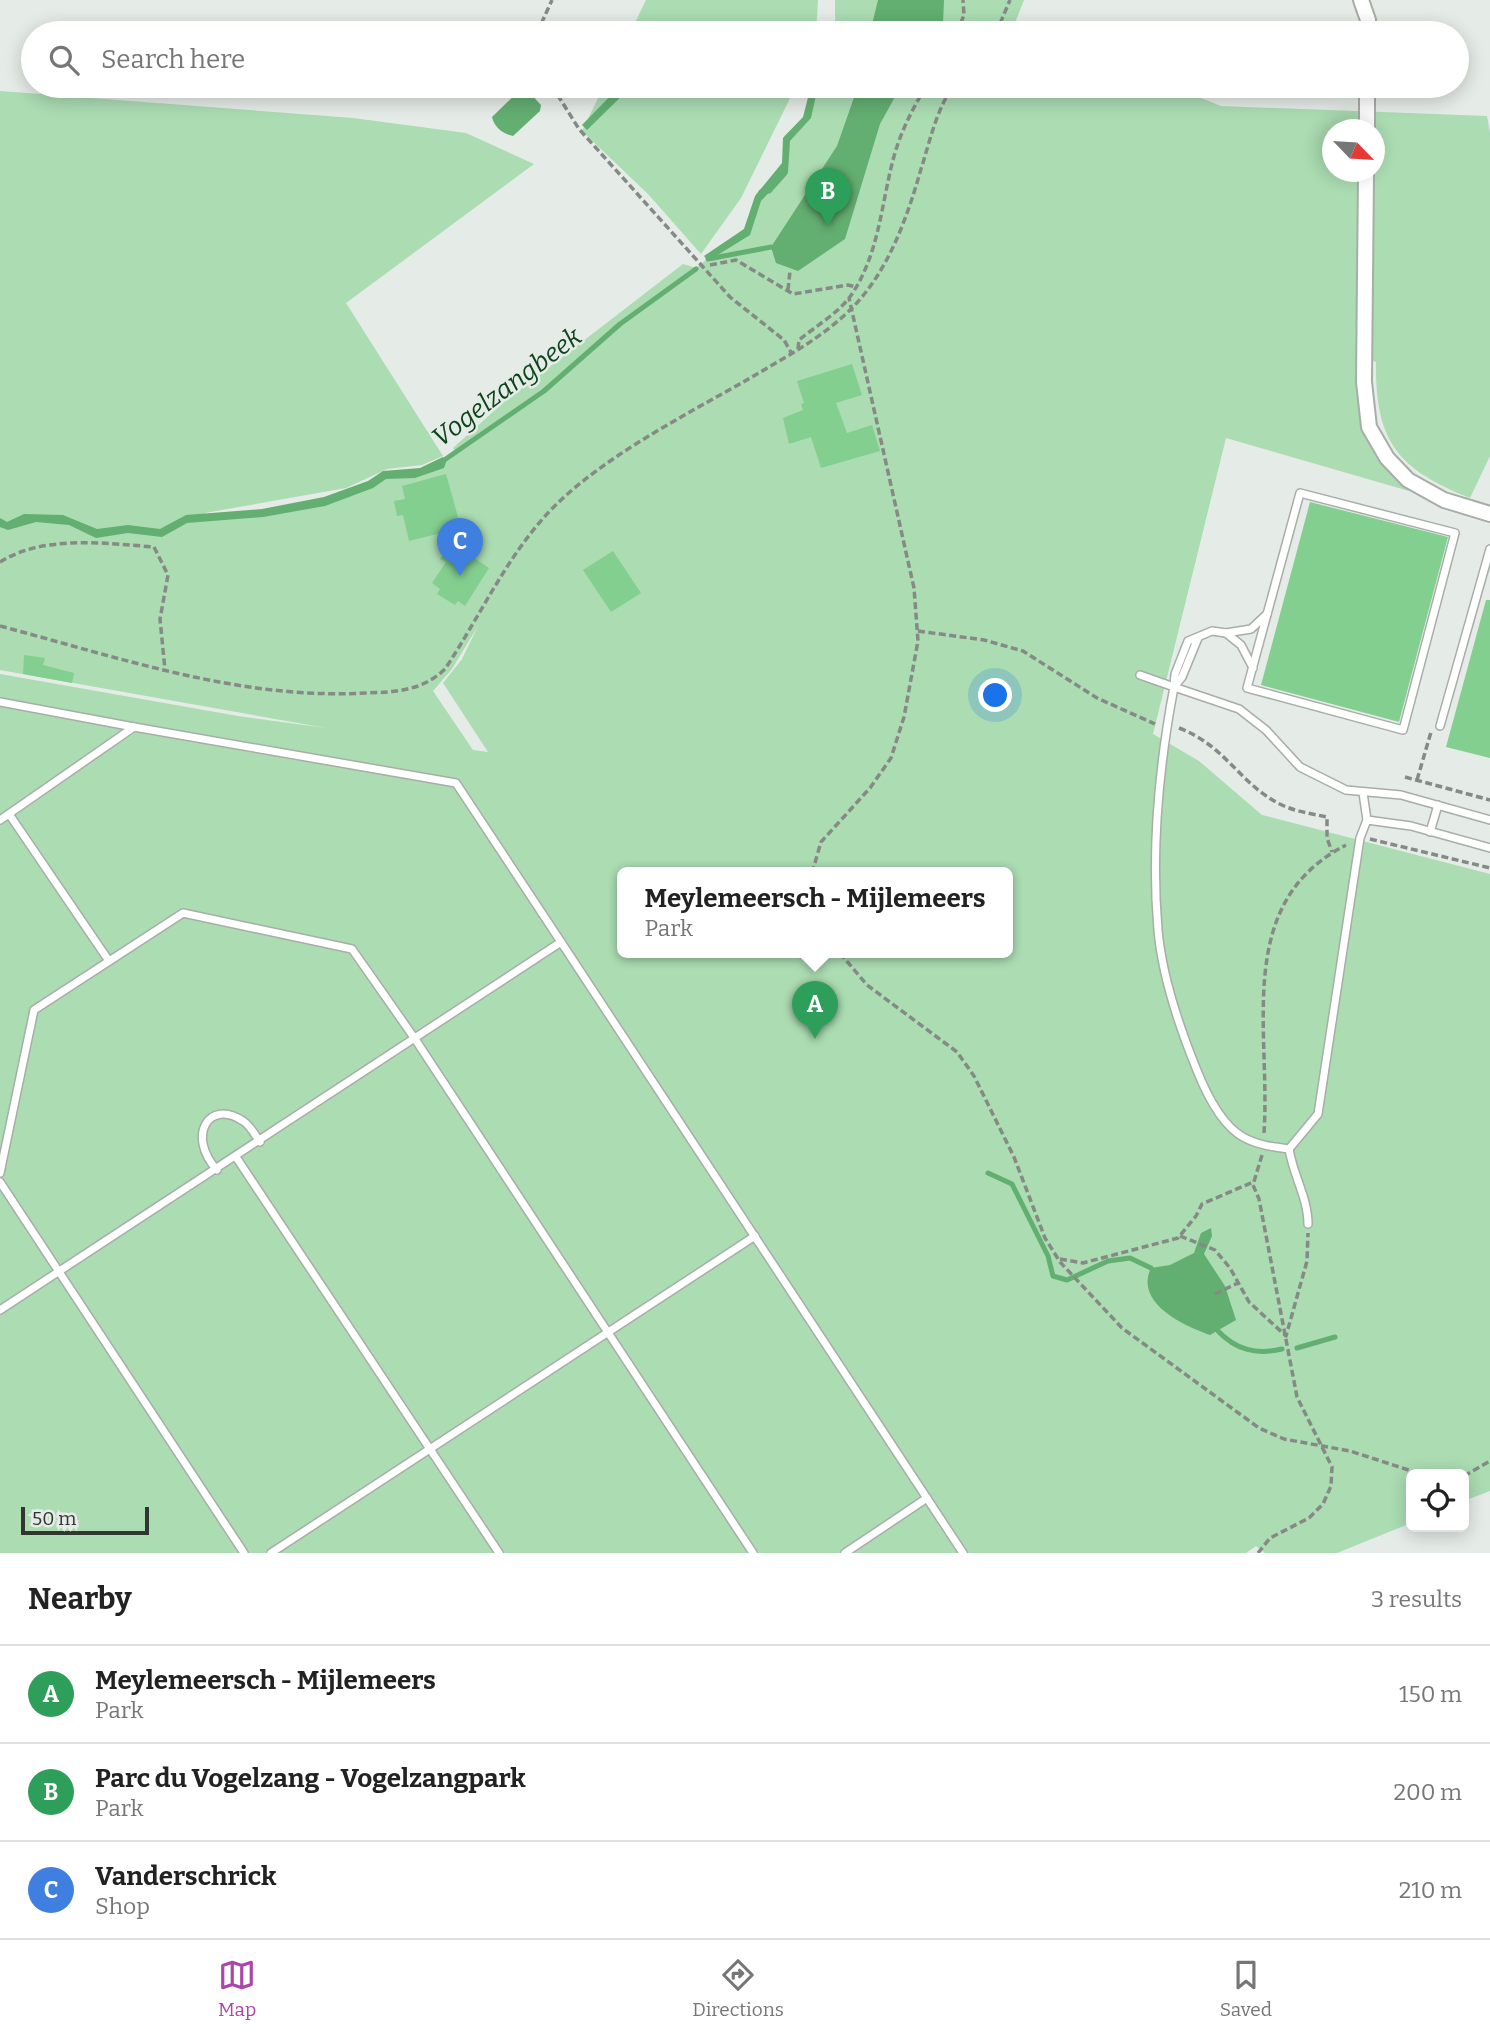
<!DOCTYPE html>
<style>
body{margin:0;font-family:Bitter,serif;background:#f6f6f6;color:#222}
.controls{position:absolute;right:21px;bottom:21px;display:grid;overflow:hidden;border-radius:10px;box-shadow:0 4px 18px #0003}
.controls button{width:63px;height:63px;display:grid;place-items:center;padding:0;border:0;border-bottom:2px solid #e0e0e0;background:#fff;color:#222;font:35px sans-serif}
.compass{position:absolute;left:1322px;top:119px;width:63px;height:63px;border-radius:50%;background:#fff;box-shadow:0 4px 18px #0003;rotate:115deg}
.scale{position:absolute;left:21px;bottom:18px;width:128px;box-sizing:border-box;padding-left:7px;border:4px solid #333533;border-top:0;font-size:19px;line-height:24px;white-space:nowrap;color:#333533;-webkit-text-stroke:5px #e5ebe6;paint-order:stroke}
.you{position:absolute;left:996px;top:696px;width:24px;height:24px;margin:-18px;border:5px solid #fff;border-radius:50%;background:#1a73e8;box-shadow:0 0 0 10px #1a73e833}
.badge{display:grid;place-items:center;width:46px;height:46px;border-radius:50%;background:#ab45a9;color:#fff;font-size:23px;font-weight:700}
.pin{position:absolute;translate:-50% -58px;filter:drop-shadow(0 2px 4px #0008)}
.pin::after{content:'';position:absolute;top:37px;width:24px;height:21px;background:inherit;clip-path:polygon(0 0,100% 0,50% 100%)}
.popup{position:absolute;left:617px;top:867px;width:396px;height:91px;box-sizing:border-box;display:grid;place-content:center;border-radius:10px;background:#fff;filter:drop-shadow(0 2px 5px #0005);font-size:23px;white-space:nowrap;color:#767676}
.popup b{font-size:26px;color:#222}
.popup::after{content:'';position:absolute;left:50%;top:100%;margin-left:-14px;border:14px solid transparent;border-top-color:#fff}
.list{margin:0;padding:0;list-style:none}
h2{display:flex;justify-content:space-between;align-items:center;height:91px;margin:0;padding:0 28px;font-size:30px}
h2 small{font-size:23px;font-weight:400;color:#767676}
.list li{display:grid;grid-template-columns:46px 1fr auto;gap:21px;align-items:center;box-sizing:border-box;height:98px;padding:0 28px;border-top:2px solid #e0e0e0}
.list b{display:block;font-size:26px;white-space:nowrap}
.list p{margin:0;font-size:23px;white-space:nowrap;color:#767676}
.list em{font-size:23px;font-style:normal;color:#767676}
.icon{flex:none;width:38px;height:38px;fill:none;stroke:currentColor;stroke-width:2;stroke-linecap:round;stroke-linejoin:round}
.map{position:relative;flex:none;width:1490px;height:1553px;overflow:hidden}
.search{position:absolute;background:#fff;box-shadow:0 4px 18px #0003;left:21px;right:21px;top:21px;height:77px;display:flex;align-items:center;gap:18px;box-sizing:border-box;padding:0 24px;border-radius:38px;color:#767676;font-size:26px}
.sheet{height:385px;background:#fff}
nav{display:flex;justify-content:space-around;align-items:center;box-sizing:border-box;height:98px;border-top:2px solid #e0e0e0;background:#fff;font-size:19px;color:#767676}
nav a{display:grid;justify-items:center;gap:4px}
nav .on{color:#ab45a9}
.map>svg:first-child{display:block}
.green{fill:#abdcb2;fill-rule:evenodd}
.water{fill:#63ae71}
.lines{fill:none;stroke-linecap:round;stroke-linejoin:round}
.stream{stroke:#63ae71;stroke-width:5}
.building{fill:#83cf90}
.lane-casing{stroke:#a8ada8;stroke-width:10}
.street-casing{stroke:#a8ada8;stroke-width:18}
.path{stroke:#868a86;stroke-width:3.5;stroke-dasharray:7 3.5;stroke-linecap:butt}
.lane{stroke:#fff;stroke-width:7}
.street{stroke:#fff;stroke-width:14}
.labels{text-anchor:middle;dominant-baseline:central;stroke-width:5;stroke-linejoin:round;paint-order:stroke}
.water-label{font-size:26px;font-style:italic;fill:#0c451c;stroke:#e5ebe6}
</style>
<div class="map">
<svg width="1490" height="1553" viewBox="0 0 1490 1553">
<rect width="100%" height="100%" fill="#e5ebe6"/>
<g class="green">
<polygon points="646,0 818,0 816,33 630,33"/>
<polygon points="835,0 1024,0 1011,33 835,33"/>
<polygon points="604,86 796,86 741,198 701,254 648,194 582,131"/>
<path d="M 812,86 L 1171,86 L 1221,106 L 1487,116 L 1490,133 L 1490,456 L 1470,498 C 1397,469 1375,441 1376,362 L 1357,356 C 1352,390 1360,434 1381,463 C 1389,473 1400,482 1409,491 L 1226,438 L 1153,734 L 1199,761 L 1262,815 L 1490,874 L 1490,1491 L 1464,1501 L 1464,1474 L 1411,1474 L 1411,1523 L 1337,1553 L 1265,1553 L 1256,1546 L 1246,1553 L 0,1553 L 0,674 L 238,716 L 326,728 L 0,670 L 0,91 L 353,118 L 466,133 L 534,164 L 346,303 L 443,456 L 422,465 L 387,469 L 346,488 L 205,513 L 203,520 L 327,500 L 382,475 L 437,468 L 455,451 L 453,448 L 504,402 L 683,264 L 696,268 L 744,229 L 757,193 L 784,163 L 784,136 L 805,117 ZM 1332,130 L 1374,130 L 1374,172 L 1332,172 ZM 478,626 L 462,659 L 443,683 L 488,752 L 473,750 L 433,691 L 452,669 ZM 622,873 L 1008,873 L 1008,953 L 622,953 Z"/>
</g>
<g class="water">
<polygon points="878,0 944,0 943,23 936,33 870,33"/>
<polygon points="620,86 632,86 587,130 582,125"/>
<polygon points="811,86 818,86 811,118 790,141 788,172 761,201 750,235 708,261 704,256 744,229 755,196 782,163 783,138 803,117"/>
<polygon points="858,86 901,86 880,124 845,239 798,271 776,263 771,247 837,146"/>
<path d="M 521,89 L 527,90 L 541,105 L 540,111 L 513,136 C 503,134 494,127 492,117 Z"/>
<polygon points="443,457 446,462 444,468 415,478 386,479 373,488 325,506 263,517 187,523 162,537 128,533 96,538 69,525 36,522 8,530 0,527 0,518 7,522 24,514 63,515 97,529 128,525 160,529 186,515 262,509 324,497 368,481 383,471 420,468"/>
<path d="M 1211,1228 L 1212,1236 L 1204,1254 L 1225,1286 L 1236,1320 L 1210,1335 C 1184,1326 1134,1303 1151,1268 L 1170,1265 L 1194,1253 L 1201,1233 Z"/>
</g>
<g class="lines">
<g class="stream">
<polyline points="761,192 769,191 785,173"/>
<polyline points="708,259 771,247"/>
<polyline points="440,463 544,391 620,324 696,269"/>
<polyline points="988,1173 1012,1184 1048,1256 1053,1276 1067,1280 1108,1261 1130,1258 1151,1268"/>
<path d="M 1218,1331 C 1236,1350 1256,1355 1282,1349"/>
<polyline points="1297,1348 1335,1337"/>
</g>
</g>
<g class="building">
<polygon points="852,364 862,395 836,403 847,433 872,425 880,451 821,468 811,437 789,444 783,418 803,410 801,404 804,403 797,381"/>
<polygon points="446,474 461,528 409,541 403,515 397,516 394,501 405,499 402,486"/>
<polygon points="1310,502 1448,537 1399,722 1261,685"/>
<polygon points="451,542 489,568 465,606 458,601 455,605 437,594 440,589 432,583 446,562 440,559"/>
<polygon points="613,551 641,593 611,612 583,570"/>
<polygon points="1486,600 1490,600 1490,758 1446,747"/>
<polygon points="24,655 45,658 43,665 74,673 72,683 23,674"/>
</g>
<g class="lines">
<defs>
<g id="lane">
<polyline points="1329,91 1367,93"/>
<polygon points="1300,493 1455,533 1403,730 1247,688"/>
<polyline points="1226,633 1241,645 1253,668"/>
<polyline points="1140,675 1174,687"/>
<polyline points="1174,687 1175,674 1188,641 1212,631 1226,633 1251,629 1267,614"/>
<polyline points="1174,687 1182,677 1198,638"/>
<polyline points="0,702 134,727"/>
<polyline points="1440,726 1490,549"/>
<path d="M 1363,793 L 1367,820 L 1360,838 L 1318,1114 L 1289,1149 C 1274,1147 1257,1145 1243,1137 C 1220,1124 1205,1091 1196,1068 C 1179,1026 1162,976 1158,930 C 1151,850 1159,766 1174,687 L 1239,709 L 1266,730 L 1300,767 L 1346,790 L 1401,795 L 1490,820"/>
<polyline points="9,814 109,961"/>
<polyline points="0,820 134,727 456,783 561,942 0,1310"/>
<polyline points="1367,820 1411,826 1490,848"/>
<polyline points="1430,832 1438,805"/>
<polyline points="561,942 963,1553"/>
<path d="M 1289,1149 C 1293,1175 1308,1198 1308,1224"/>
<polyline points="236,1157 499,1553"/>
<path d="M 217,1170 C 186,1136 209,1098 243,1121 C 250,1125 255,1135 260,1142"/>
<polyline points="0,1173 34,1010 183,913 352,949 415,1039 753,1553"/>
<polyline points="0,1182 244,1553"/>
<polyline points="271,1553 755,1236"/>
<polyline points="845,1553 927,1498"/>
</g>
<g id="street">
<polyline points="1361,0 1368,20 1368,33"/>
<polyline points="1367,130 1367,86"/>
<polyline points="1366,172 1364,382 1369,427 1387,458 1408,480 1444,500 1490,514"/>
</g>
</defs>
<use href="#lane" class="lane-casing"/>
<use href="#street" class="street-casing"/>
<g class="path">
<polyline points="537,33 552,0"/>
<polyline points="957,33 964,15 963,0"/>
<polyline points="996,33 1010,0"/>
<polyline points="552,86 579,129 730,297 784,340 792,354"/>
<polyline points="710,265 736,260 793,294 848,285 856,287"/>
<polyline points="788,290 790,271"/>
<path d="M 798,349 L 799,340 C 816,326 840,312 852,294 C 879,253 881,206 893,160 C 900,133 912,110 926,86"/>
<path d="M 0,562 C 43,535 105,543 154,547 L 168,575 L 160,619 L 165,670"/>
<path d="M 0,626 C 121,658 240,700 366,693 C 396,692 422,691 445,669 C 483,612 511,546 562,499 C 613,452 685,415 745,381 C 782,359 823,338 854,306 C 889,269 907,218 921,169 C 930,141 936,111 953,86"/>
<polyline points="918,631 984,640 1023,651 1097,698 1155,724"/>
<path d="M 1179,728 C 1227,746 1241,787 1284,806 C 1298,812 1313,814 1327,817 L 1327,838 L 1332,852"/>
<polyline points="1405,777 1490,800"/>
<polyline points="1417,780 1431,732"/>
<polyline points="1370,839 1490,868"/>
<polyline points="812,873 821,842 870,788 891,758 904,717 918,641 914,588 849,298"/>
<polyline points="840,953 867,985 957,1052 974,1076 1014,1157 1045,1238 1060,1262 1122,1328 1259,1428 1284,1439 1350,1451 1421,1474"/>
<path d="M 1264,1133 C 1271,1029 1233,903 1346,845"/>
<polyline points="1180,1236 1215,1250 1230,1268 1249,1302 1286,1336 1307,1261 1308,1233"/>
<polyline points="1060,1259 1083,1263 1178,1238 1196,1216 1202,1204 1253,1182"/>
<polyline points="1215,1294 1238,1283"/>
<polyline points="1464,1476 1490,1461"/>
<polyline points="1258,1553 1270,1538 1309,1518 1323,1504 1331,1486 1332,1467 1297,1397 1259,1199 1253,1185 1262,1155"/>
</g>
<use href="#lane" class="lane"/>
<use href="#street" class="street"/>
</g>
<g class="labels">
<g class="water-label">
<text transform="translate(507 387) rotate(-37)">Vogelzangbeek</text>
</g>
</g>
</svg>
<div class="controls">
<button><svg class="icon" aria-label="locate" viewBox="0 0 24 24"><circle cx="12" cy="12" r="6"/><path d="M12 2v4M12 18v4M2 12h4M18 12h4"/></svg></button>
</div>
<svg class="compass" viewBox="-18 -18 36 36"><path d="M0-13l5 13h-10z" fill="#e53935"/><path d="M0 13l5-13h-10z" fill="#767676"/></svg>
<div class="scale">50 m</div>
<div class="you"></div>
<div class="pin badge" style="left:815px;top:1039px;background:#2e9e5b">A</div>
<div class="popup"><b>Meylemeersch - Mijlemeers</b>Park</div>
<div class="pin badge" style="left:828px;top:226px;background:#2e9e5b">B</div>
<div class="pin badge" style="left:460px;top:576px;background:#3f7fe0">C</div>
<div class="search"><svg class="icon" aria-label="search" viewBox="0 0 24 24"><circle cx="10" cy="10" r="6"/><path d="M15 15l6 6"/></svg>Search here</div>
</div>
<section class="sheet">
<h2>Nearby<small>3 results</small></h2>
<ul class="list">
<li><span class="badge" style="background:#2e9e5b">A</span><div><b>Meylemeersch - Mijlemeers</b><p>Park</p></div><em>150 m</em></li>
<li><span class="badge" style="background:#2e9e5b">B</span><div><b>Parc du Vogelzang - Vogelzangpark</b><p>Park</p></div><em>200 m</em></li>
<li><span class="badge" style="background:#3f7fe0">C</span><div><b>Vanderschrick</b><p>Shop</p></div><em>210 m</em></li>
</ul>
</section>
<nav>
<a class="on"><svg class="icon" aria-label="map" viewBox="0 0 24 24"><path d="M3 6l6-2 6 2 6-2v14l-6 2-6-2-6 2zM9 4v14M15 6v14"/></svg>Map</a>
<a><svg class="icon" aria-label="directions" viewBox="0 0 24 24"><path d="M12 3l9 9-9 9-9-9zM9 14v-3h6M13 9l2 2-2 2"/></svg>Directions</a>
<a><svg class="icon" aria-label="saved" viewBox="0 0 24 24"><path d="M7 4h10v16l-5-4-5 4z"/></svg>Saved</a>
</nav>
